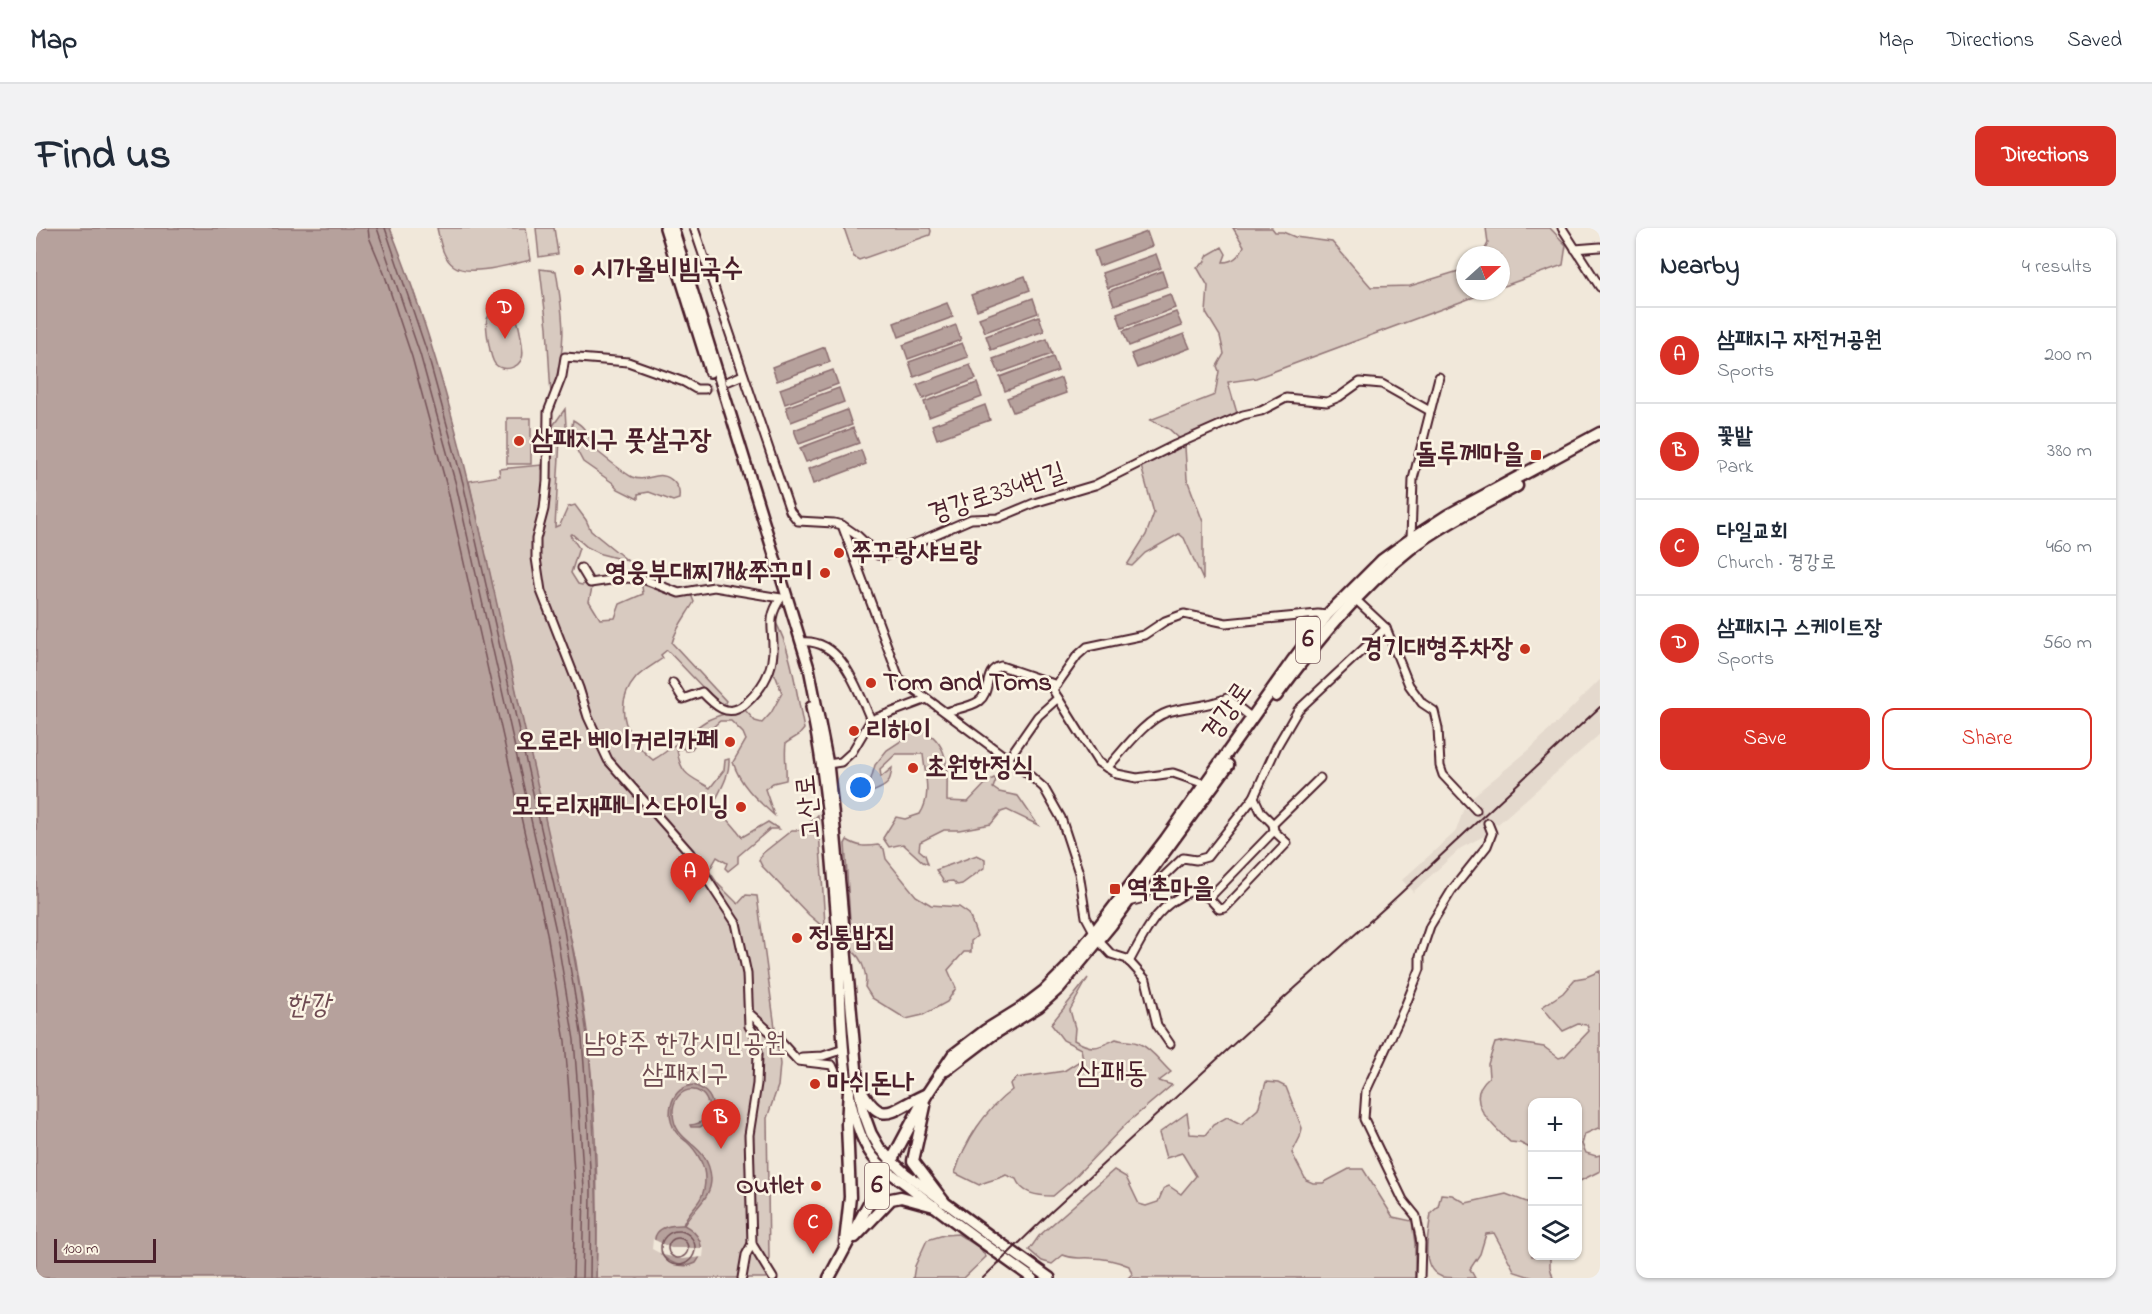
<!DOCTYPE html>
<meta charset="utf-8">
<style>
body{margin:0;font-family:"Indie Flower","Poor Story",sans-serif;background:#f2f2f3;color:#1f2937}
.controls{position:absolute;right:18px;bottom:18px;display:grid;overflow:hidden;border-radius:12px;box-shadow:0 2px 4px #0004}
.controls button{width:54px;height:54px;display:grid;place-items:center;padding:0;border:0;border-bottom:2px solid #e0e1e3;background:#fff;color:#1f2937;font:30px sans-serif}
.compass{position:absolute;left:1420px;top:18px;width:54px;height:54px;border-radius:50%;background:#fff;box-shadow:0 2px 4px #0004;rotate:69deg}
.scale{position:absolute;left:18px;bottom:15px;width:102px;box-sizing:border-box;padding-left:6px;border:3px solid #4a1f2b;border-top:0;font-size:16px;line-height:21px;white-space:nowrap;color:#4a1f2b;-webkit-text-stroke:4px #fcf5e5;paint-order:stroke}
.you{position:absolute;left:825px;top:560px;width:21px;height:21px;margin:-15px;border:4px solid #fff;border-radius:50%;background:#1a73e8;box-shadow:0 0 0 9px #1a73e833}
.badge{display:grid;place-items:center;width:39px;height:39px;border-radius:50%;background:#d93025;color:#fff;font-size:20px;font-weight:700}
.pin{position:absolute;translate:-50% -50px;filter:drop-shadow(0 2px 3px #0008)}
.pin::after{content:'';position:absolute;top:32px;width:21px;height:18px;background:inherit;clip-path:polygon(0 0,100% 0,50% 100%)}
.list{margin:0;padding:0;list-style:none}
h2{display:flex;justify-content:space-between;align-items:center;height:78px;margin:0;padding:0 24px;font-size:26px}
h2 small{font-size:20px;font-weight:400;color:#747a83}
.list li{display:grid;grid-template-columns:39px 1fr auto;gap:18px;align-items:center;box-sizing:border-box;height:96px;padding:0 24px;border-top:2px solid #e0e1e3}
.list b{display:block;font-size:22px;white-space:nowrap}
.list p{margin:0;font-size:20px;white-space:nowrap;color:#747a83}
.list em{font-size:20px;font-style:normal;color:#747a83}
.actions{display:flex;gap:12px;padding:18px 24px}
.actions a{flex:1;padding:14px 0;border:2px solid #d93025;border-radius:12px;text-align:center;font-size:21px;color:#d93025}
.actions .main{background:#d93025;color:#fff}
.icon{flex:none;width:33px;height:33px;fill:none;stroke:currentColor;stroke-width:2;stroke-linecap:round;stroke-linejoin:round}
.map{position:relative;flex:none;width:1564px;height:1050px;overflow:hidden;border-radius:12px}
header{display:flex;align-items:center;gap:36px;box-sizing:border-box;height:84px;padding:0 30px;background:#fff;border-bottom:2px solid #e0e1e3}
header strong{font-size:28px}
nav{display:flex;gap:33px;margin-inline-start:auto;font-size:21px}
.intro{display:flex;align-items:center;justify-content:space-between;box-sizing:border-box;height:144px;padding:0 36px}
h1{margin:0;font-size:42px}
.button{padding:15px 27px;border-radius:12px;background:#d93025;color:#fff;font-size:21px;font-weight:700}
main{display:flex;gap:36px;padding:0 36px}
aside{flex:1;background:#fff;border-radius:12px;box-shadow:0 2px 4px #0004}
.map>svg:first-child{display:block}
.built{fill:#e4d9cd}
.green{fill:#d8cac0;stroke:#917476;stroke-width:1.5}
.water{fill:#b6a19c;stroke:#8b6d6f;stroke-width:1.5}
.pier{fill:#f1e8da}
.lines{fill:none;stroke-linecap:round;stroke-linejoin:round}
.shore{stroke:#755358;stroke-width:1.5}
.street-tunnel{stroke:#d0c0b7;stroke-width:7;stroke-dasharray:7 3.5;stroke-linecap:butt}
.street-casing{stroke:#4a1f2b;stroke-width:11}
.secondary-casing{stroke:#4a1f2b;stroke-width:14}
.primary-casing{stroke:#4a1f2b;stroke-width:15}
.street{stroke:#fcf5e5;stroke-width:7}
.secondary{stroke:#fcf5e5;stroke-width:9}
.primary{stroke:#fcf5e5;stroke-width:10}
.rail{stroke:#4a1f2b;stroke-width:2}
.poi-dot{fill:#c8321e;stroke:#fcf5e5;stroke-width:2}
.labels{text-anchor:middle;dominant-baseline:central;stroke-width:5;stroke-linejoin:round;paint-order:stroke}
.shield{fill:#fcf5e5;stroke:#7f5f63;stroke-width:1.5}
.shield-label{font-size:26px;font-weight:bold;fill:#4a1f2b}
.poi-label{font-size:27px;font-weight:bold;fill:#4a1f2b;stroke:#fcf5e5;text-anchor:start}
.street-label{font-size:27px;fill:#4a1f2b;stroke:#fcf5e5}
.park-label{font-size:27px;fill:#6e4a50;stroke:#fcf5e5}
.water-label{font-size:28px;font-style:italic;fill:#704c53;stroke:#fcf5e5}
.quarter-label{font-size:30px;fill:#4a1f2b;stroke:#fcf5e5}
</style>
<header>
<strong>Map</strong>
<nav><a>Map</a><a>Directions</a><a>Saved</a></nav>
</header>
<div class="intro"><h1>Find us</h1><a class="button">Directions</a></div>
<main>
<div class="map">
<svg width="1564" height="1050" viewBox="0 0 1564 1050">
<rect width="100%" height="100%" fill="#f1e8da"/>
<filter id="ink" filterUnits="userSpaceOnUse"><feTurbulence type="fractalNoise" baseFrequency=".0167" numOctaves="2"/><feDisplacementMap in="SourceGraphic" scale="12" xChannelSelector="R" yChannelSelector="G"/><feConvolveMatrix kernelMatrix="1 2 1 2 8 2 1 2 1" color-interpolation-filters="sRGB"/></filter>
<g filter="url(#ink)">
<polygon class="built" points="1564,452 1564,506 1462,596 1453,593 1448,598 1450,607 1425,620 1377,664 1366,652 1415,608 1420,603 1428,580 1439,585 1443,582 1436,569 1493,522"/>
<g class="green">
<path d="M 401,0 L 490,0 L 495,32 C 476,36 433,49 418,38 C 406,30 404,12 401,0 Z"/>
<polygon points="500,0 518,0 522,26 503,29"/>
<polygon points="808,0 894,0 895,3 894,7 823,32 818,29"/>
<path d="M 1197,0 L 1236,0 L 1239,4 L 1247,4 L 1259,9 L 1296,14 L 1335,59 L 1374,58 L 1429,41 L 1429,63 L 1454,63 L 1220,150 L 1192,154 L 1201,185 L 1144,211 L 1133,201 L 1114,192 L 1179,167 L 1183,143 L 1181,138 L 1188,126 L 1184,108 L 1170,85 L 1172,58 L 1161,39 L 1168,35 L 1172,27 L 1186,19 L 1190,26 L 1187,34 C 1197,34 1204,27 1208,18 Z"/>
<polygon points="1450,0 1514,0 1530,17 1527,37 1465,59 1465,27 1446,27 1452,15"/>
<path d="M 504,41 L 520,43 C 528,91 532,120 515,167 L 511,99 Z"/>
<path d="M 465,80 C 484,82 483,101 486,116 C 486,121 488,125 486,130 C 482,141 467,144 459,136 C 454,130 449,98 451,91 C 453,84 459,81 465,80 Z"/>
<path d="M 529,181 L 531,215 L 524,211 L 519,299 L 524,297 L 532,279 L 539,277 L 550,292 L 555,303 L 592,333 L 565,326 L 551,319 L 536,306 L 534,307 L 543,320 L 535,345 L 542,356 L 546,357 L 553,355 L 556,360 L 553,373 L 564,391 L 579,390 L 584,376 L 607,366 L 605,351 L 622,359 L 654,364 L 658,374 C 650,388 640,399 636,415 L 690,473 L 688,477 L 674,467 L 631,422 L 625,427 L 627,430 C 619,436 607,442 600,450 C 575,479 591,511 617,532 C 634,523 652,504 670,493 C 683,486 696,485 709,478 L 709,482 L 719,493 L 726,495 L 735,485 L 746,465 L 740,449 L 734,442 L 739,393 C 756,422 761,469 768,501 L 763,507 L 750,515 C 748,528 751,539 750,552 L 737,555 L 729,561 L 738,587 C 720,571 704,557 697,534 L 710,512 L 707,505 L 695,493 L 684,493 L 662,512 L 655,522 L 650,523 L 647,520 L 641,522 C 645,548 654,548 674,560 L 688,542 L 689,532 L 693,531 C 694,546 686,559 679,573 C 685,587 698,596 706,609 L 732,594 L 743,601 L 734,601 L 702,628 L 702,635 L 692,643 L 689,640 L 691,635 L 681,629 L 673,643 L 682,656 L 702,676 L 710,667 L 721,668 L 744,836 L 742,858 L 731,890 L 733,1029 L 730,1050 L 560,1050 C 563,971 560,891 552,811 C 549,786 544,760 540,734 L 433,253 L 464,248 L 463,241 L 506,237 L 506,241 L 514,240 L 516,199 Z"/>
<rect x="471" y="190" width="24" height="46"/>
<path d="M 537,192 C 555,202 551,212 562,224 C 567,228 590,246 596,249 C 611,256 624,239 638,254 C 643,260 644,264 643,271 L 637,273 L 613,264 L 602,266 L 602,271 L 582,261 L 577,255 L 547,234 L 536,213 L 535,204 Z"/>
<polygon points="1149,219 1151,251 1167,294 1167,352 1148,310 1143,306 1109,325 1096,338 1091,337 1110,307 1118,285 1105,238 1139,220"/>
<path d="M 877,497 C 916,512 911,539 911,573 L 932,574 L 952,553 L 958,550 L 960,552 L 957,560 L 963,564 L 982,568 L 1002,597 L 971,582 L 965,584 L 955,596 L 923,602 L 908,602 L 884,614 L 883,622 L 889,627 L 892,636 L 887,634 L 867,616 L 853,619 L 847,610 L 860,589 L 869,591 L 884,586 C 896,568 889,547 887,526 L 860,526 L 844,541 L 845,549 L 856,540 C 854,559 849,558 832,566 L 829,564 L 829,558 L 835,551 L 839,537 L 851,522 L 865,513 Z"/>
<polygon points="782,587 789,696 786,698 773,687 726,638 723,632 727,625 756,602 766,602"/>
<path d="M 811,612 C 822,619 830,619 842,617 L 848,621 L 850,631 L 880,668 L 895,677 L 923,679 L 933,686 L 941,708 L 935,713 L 935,724 L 928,724 L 912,742 L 920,760 L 911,774 L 887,787 L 870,791 L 836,770 L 829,759 C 832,748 826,729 816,723 L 809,616 Z"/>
<polygon points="941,627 949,631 949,639 926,656 921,657 917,653 908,654 900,642"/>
<path d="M 1564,743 L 1564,901 L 1562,900 L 1549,906 L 1546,916 L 1550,925 L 1560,928 L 1564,927 L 1564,943 L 1542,954 L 1542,874 L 1496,874 L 1496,921 L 1484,915 L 1474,914 C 1456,897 1426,872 1453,849 L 1452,836 L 1459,815 L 1470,813 L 1508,819 L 1523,830 L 1529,828 L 1553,803 L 1551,797 L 1542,796 L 1527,803 L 1506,779 L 1527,765 L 1539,751 L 1550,749 Z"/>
<path d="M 1052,750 L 1034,782 L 1039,800 L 1038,812 C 1057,823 1061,820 1080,811 C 1088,814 1096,812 1104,816 C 1116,821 1125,835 1135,844 L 1123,853 L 1136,857 L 1091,895 L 1037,951 L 1017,968 C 1001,968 986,966 980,951 L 970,947 C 961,952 952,952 943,957 L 919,945 C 929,913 949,882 976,862 L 974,856 L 981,850 L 1028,843 L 1047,831 L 1045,821 L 1027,812 L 1015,796 Z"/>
<path d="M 1230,854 L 1242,855 L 1250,859 L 1266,900 L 1264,909 L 1256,925 L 1270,952 L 1277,955 L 1287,955 L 1313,941 L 1327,941 L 1357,989 L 1376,993 L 1379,1016 L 1379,1050 L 1092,1050 L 1096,1046 L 1093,1038 C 1081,1033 1069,1030 1055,1030 C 1043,1029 1039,1032 1027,1027 L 1016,1036 L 1006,1033 L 993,1022 L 1003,1008 L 1078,942 L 1090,949 L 1103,976 L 1110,978 L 1122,974 L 1128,960 L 1133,958 L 1145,966 L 1160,948 L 1146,925 L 1130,930 L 1123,905 L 1151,885 L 1154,906 L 1169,907 L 1177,897 L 1191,889 L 1205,896 L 1222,881 Z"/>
<path d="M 1405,966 L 1416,967 L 1430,975 L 1470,966 L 1496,976 L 1496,1028 L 1514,1028 L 1514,1039 L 1517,1050 L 1498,1050 L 1479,1044 L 1458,1005 L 1450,1006 L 1444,1026 L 1434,1041 L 1439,1050 C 1429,1050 1415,1050 1406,1049 C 1382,1040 1393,1005 1395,985 L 1402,979 Z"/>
<polygon points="922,1006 944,1020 950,1029 928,1050 877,1050 879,1038 891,1012 908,1007"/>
</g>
<g class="water">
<path d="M 0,0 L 354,0 C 413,147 445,304 479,458 C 505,574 534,689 551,807 C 555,836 556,865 557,893 C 560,946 562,997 560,1050 L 0,1050 Z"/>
<polygon points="1111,4 1116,18 1063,38 1058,23"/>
<polygon points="1120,26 1125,40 1072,60 1066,45"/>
<polygon points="1126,43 1131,58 1078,77 1073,63"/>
<polygon points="989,48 994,62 941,82 935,67"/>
<polygon points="1134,66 1139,80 1086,100 1081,85"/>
<polygon points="997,70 1002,85 949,104 943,90"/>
<polygon points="911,75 917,89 863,109 858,95"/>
<polygon points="1140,84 1146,98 1093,118 1087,103"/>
<polygon points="1003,88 1008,103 955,122 950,108"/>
<polygon points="920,97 925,112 872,131 867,117"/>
<polygon points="1148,106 1154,120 1101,140 1095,126"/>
<polygon points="1011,111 1016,126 963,145 957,131"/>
<polygon points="926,115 932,129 878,149 873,134"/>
<polygon points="789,119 794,134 741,153 736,139"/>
<polygon points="1017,129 1022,143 969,163 964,149"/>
<polygon points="934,137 940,151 887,171 881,157"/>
<polygon points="797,142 802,156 749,176 744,161"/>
<polygon points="1025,150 1030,165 977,184 971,170"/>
<polygon points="941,155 946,169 893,189 888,174"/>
<polygon points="803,160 808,174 755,194 750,179"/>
<polygon points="949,177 954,192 901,211 896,197"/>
<polygon points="811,182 816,197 763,216 758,202"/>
<polygon points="817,200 823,215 770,234 764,220"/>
<polygon points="825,222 830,236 777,256 772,241"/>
<path d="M 657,857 C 679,863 684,888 664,899 L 655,899 L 654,897 C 666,896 673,890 673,879 C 667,851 636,860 637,885 C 638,917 672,913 675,950 C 676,970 657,981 648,997 C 662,1004 672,1020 660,1035 C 631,1050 591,996 647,997 C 654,978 669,976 669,951 C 669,937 661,923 651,914 C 646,910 641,907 638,901 C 629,883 636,860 657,857 Z"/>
</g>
<polygon class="pier" points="617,1011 635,1020 668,1020 667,1029 646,1031 627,1027 616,1021"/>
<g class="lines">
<g class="shore">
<polyline points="332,0 333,9 348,45 376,129 411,259 511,705 529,813 533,864 539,961 537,1050"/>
<polyline points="341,0 384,126 420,257 520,703 538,812 542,864 548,961 546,1050"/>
<polyline points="349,0 391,124 427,255 528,702 546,811 550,863 555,961 554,1050"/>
<circle cx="642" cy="1020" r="17"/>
<circle cx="642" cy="1020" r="10"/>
</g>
<g class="street-tunnel">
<polyline points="669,161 690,154"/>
<polyline points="1440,582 1452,595"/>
</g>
<defs>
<g id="street">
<polyline points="658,0 754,283 762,293 798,295 806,297"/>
<polyline points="1526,0 1564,59"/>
<polyline points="1539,21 1564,19"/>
<polyline points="693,153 707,147"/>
<polyline points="669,161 660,161 648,154 592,134 529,129 526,148 512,184 511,253 508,281 500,311 500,330 505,363 543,460 552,489 572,532 654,625 700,695 711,746 713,798 720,809 722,826 721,856 713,907 716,1016 737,1050"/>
<polyline points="1375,311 1377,251 1403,149"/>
<path d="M 545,340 L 554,355 L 588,350 L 607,351 L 643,365 L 678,359 L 745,370 C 730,392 738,400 737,424 C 736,446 725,462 709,476 C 692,491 678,477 666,464 L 647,471 L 637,455"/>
<polyline points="1318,370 1350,400 1373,457 1386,475 1398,483 1402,500 1404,538 1407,547 1440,582"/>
<path d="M 765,414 C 806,410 821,461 835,492"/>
<path d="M 910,484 C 919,481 935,479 943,473 C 956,463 947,442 965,438 L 1021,457"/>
<polyline points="972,531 1002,488 1022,470"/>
<polyline points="792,536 805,534 816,524 835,492 891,471"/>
<path d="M 1071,540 C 1087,523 1110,491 1132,484 C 1152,478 1172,479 1191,470 L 1216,490"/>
<polyline points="1169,556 1137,545 1101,550 1081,546 1062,534 1017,462 1041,428 1051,419 1108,407 1129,393 1148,386 1190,395 1282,386 1291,387"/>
<polyline points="1218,569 1225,584 1237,596"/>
<polyline points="1173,670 1183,681 1189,680 1251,615 1238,603"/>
<polyline points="1093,674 1104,671 1147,630 1160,632 1171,629 1218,569 1241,518 1262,482 1350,400"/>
<path d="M 1093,734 C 1110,703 1121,676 1156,663 L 1173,670 L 1238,603 L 1237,596 L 1284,550"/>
<polyline points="713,785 743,812 762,833 796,837 800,846"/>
<polyline points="1134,816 1121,797 1110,752 1091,731 1075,726 1063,713 1050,689 1043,645 1025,590 1008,560 991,545 863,450 806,297 822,308 842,327 852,327 935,291 962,290 998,275 1059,257 1139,217 1207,187 1225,183 1250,170 1291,174 1303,169 1324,154 1346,156 1394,183"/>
<polyline points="766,829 787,828 808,821"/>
<polyline points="706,1050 710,1027 716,1016"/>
<polyline points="1384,1050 1385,1015 1380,988 1367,972 1328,891 1330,863 1368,781 1384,741 1384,728 1394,698 1416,662 1451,618 1456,605 1452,595"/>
</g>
<g id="secondary">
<polyline points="629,0 674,144"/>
<polyline points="637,0 773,440 792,536 799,601 822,857 827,883 835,905 843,919 855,932 869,945 953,1007 1014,1050"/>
<path d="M 775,479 C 791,551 796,634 802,708 C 806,769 801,881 837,929 C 847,942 864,951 876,961 C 915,992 955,1021 996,1050"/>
</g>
<g id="primary">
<path d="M 1240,468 C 1279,415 1322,362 1374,321 C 1407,296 1445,278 1481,258"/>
<polyline points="910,842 956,807 1003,778 1023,760 1075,697 1192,537"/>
<path d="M 822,857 C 847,903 855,881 891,866"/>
<polyline points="889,878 877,933 908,974"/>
<polyline points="819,1009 855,971 865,969 898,978"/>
<polyline points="809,1014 814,969 811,896 813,863"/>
<polyline points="793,1050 891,866 917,827 950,802 987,779 1008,763 1030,741 1130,611 1257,432 1291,387 1346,332 1375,311 1412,287 1564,205"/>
</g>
</defs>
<use href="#street" class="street-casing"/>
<use href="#secondary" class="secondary-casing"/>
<use href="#primary" class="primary-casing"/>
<use href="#street" class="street"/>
<use href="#secondary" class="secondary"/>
<use href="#primary" class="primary"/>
<polyline class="rail" points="947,1050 1014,985 1239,778 1353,676 1564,479"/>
</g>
</g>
<g class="poi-dot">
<circle cx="543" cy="42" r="6"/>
<circle cx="483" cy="213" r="6"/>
<rect x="1494" y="221" width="12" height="12" rx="3"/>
<circle cx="803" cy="325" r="6"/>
<circle cx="789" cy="345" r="6"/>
<circle cx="1489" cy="421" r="6"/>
<circle cx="835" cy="455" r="6"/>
<circle cx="818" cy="503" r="6"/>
<circle cx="694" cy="514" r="6"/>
<circle cx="877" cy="540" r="6"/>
<circle cx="705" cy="579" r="6"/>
<rect x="1073" y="655" width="12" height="12" rx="3"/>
<circle cx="761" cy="710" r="6"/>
<circle cx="779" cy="856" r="6"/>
<circle cx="780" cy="958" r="6"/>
</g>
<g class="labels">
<g class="shield">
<rect x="1260" y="389" width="24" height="46" rx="4.5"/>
<rect x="829" y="935" width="24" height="46" rx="4.5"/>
</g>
<g class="shield-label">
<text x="1272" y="412">6</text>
<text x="841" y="958">6</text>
</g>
<g class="poi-label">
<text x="555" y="42">시가올비빔국수</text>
<text x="495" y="213">삼패지구 풋살구장</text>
<text x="1488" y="227" text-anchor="end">돌루께마을</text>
<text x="815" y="325">쭈꾸랑샤브랑</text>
<text x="777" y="345" text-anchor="end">영웅부대찌개&amp;쭈꾸미</text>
<text x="1477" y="421" text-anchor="end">경기대형주차장</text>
<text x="847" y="455">Tom and Toms</text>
<text x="830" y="503">리하이</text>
<text x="682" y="514" text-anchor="end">오로라 베이커리카페</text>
<text x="889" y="540">초원한정식</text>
<text x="693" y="579" text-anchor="end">모도리재패니스다이닝</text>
<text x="1091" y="661">역촌마을</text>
<text x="773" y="710">정통밥집</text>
<text x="791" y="856">마쉬돈나</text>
<text x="768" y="958" text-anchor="end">Outlet</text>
</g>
<g class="street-label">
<text transform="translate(961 266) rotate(-18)">경강로334번길</text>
<text transform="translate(1192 484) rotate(-55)">경강로</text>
<text transform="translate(774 579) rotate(-96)">고산로</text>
</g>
<g class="park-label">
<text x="649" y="816">남양주 한강시민공원<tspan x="649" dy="31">삼패지구</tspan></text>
</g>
<g class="water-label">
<text x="272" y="778">한강</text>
</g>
<g class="quarter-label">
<text x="1076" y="847">삼패동</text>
</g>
</g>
</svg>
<div class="controls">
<button>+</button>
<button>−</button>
<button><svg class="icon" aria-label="layers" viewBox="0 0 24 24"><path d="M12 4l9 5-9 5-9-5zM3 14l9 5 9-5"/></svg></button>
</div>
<svg class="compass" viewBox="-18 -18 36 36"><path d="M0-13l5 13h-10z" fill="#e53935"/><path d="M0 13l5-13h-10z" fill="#747a83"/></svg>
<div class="scale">100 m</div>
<div class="you"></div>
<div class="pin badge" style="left:654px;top:675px">A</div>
<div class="pin badge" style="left:685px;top:921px">B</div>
<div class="pin badge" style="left:777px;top:1026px">C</div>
<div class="pin badge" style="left:469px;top:111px">D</div>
</div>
<aside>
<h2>Nearby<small>4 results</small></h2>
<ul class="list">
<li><span class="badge">A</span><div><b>삼패지구 자전거공원</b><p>Sports</p></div><em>200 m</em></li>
<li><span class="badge">B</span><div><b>꽃밭</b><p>Park</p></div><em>380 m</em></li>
<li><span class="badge">C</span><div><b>다일교회</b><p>Church · 경강로</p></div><em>460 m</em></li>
<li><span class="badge">D</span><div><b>삼패지구 스케이트장</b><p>Sports</p></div><em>560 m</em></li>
</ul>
<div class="actions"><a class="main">Save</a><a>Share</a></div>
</aside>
</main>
